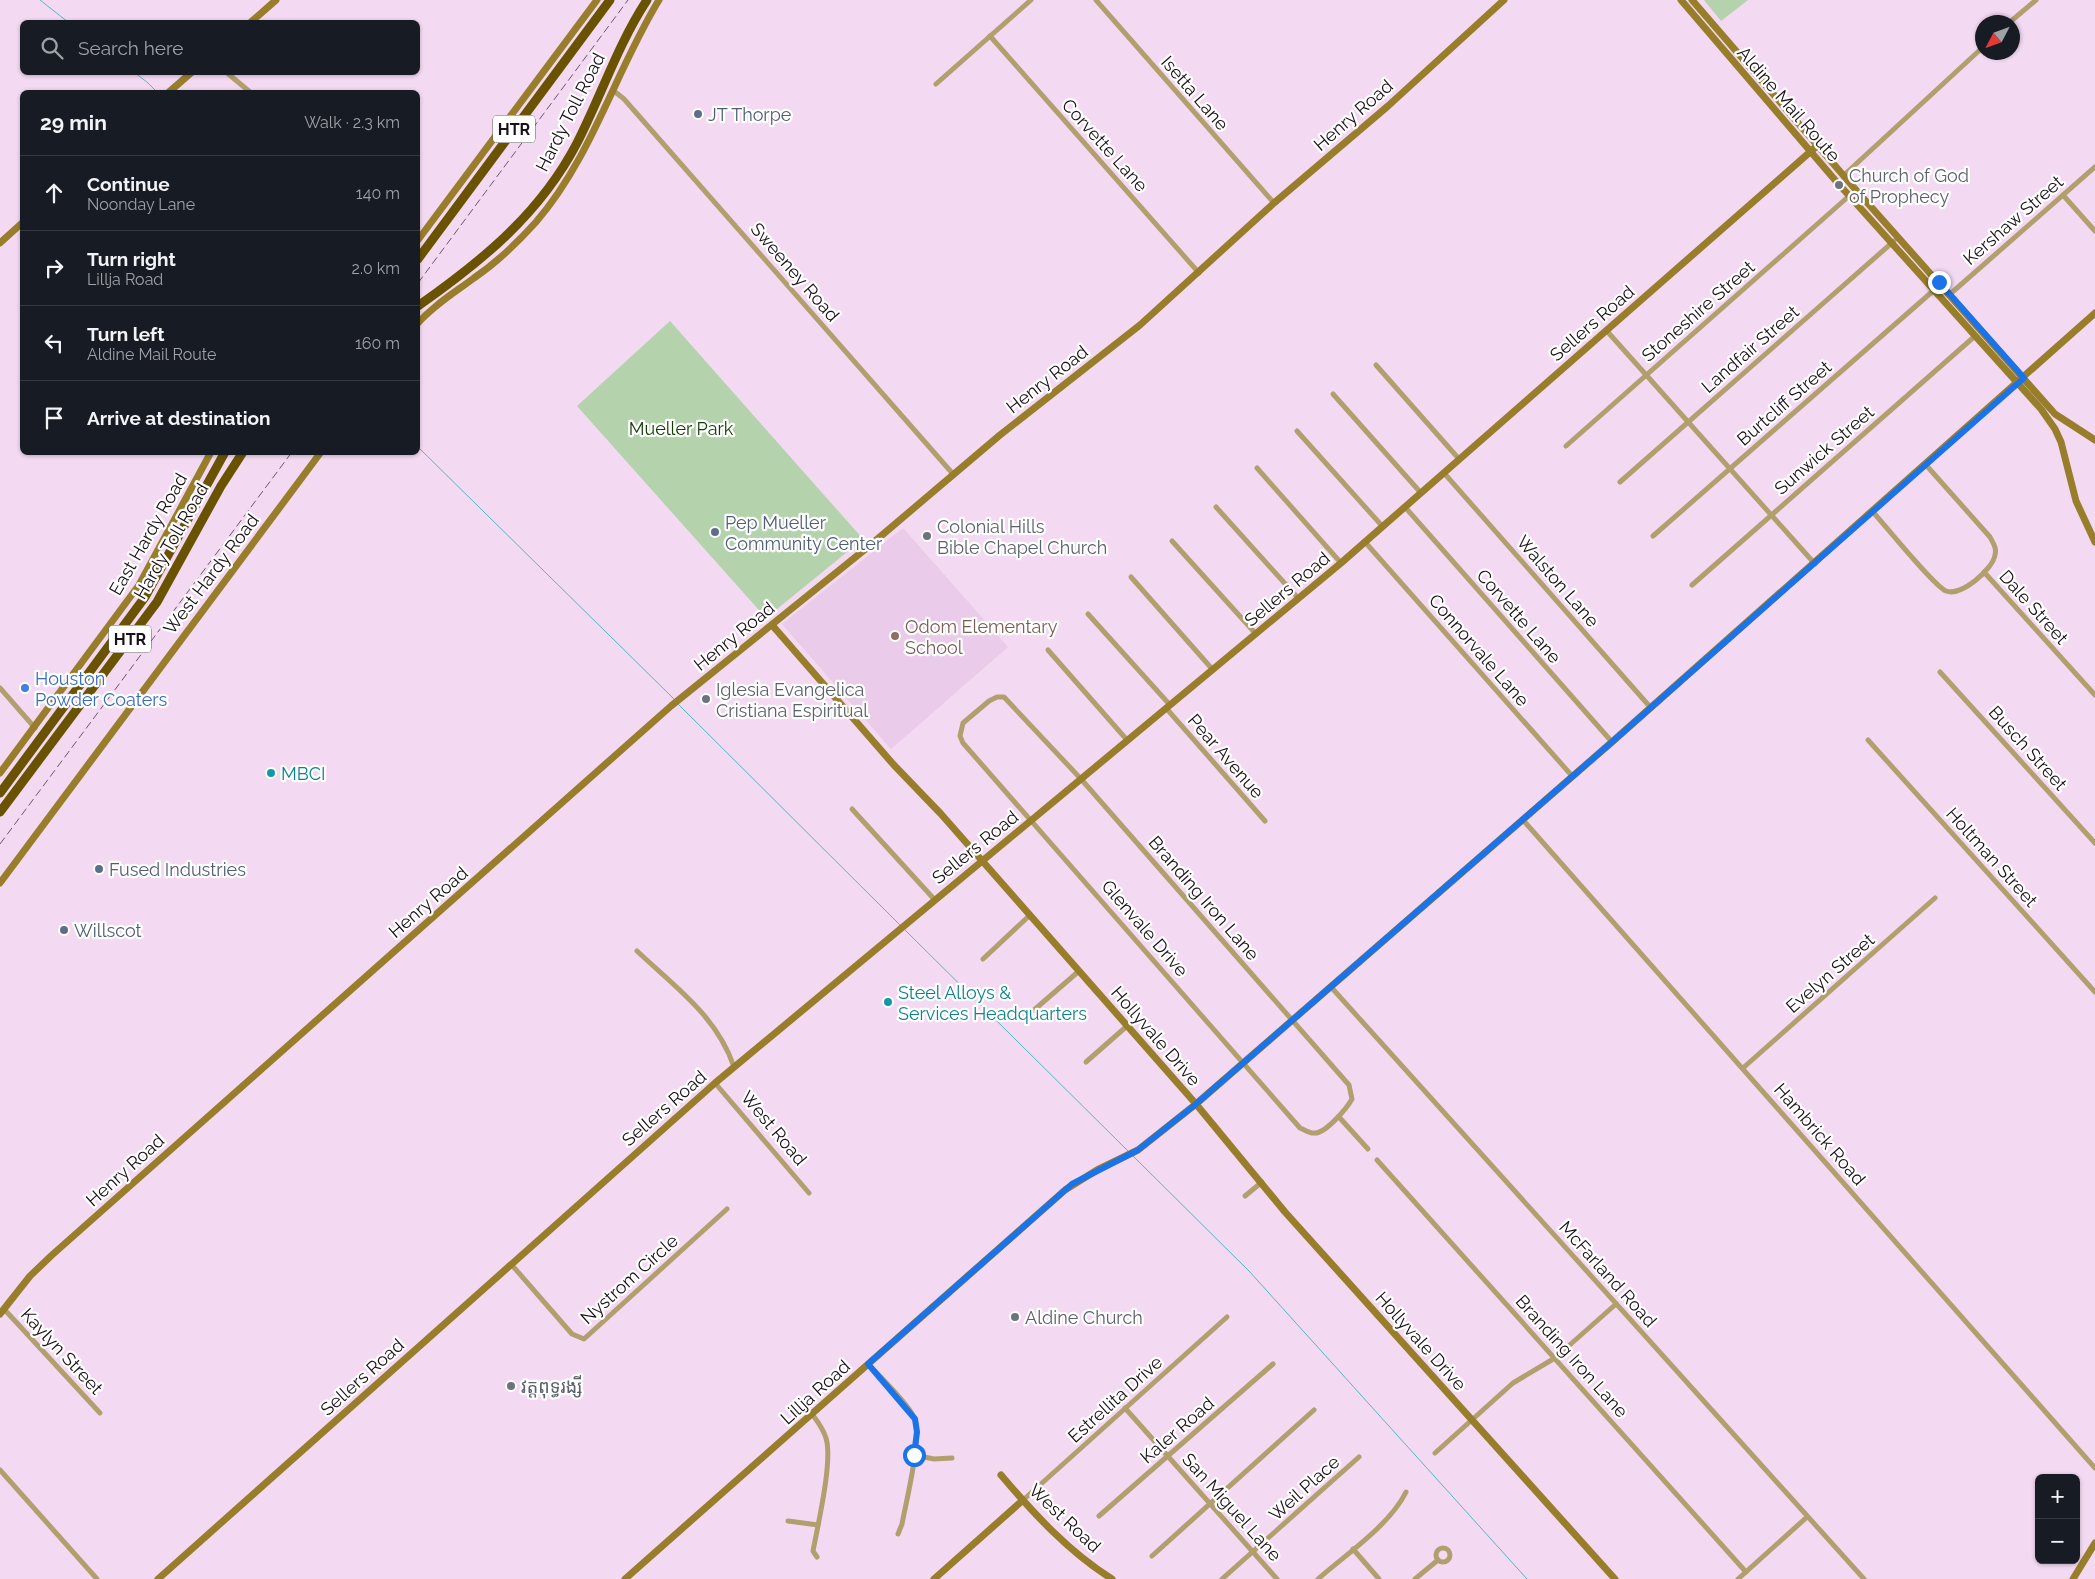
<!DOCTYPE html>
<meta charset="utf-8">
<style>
body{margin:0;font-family:Raleway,"Noto Sans Khmer",sans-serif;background:#242831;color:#f1f3f6}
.controls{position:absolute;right:15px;bottom:15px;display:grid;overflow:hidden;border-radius:8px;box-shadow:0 1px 4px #0004}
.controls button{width:45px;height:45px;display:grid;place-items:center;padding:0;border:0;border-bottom:1px solid #363941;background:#171b24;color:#f1f3f6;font:25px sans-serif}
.compass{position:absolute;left:1975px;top:15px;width:45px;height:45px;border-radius:50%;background:#171b24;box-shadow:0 1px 4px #0004;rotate:229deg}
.stop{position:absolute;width:15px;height:15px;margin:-11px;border:4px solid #1a73e8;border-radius:50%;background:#fff}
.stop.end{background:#1a73e8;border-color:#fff;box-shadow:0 1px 5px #0008}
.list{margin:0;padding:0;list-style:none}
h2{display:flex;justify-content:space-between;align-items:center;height:65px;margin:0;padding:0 20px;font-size:21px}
h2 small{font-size:16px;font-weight:400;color:#9ea1a6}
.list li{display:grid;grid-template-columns:32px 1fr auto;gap:15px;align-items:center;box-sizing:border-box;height:75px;padding:0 20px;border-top:1px solid #363941}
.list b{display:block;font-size:19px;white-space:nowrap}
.list p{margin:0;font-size:16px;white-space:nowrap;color:#9ea1a6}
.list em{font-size:16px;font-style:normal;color:#9ea1a6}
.icon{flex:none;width:28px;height:28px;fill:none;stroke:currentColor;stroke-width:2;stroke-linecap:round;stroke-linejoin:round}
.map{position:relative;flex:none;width:2095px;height:1579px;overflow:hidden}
.search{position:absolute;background:#171b24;box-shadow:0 1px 4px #0004;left:20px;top:20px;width:400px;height:55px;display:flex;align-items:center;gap:12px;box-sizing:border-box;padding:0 18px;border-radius:8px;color:#9ea1a6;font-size:19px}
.panel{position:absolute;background:#171b24;box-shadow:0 1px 4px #0004;left:20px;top:90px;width:400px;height:365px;border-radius:8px}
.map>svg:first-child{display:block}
.built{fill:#eacbe9}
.green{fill:#b4d3ac}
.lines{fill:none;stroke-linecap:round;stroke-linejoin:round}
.stream{stroke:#53b9bf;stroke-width:1}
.street{stroke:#b19f6e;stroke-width:5}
.secondary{stroke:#987d2a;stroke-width:7}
.highway{stroke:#695300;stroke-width:9}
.rail{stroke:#695a68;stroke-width:1;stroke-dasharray:8 4;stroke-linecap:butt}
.route{stroke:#1a73e8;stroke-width:6}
.service-dot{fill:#5c6f8a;stroke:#fff;stroke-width:2}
.worship-dot{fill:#6b7280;stroke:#fff;stroke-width:2}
.education-dot{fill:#8d6e63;stroke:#fff;stroke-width:2}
.shop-dot{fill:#3f7fe0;stroke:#fff;stroke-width:2}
.culture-dot{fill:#0f9aa8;stroke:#fff;stroke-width:2}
.labels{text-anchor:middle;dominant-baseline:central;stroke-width:4.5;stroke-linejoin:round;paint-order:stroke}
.shield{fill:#fff;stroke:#5e585d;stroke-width:1}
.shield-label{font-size:16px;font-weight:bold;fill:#191018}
.street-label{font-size:18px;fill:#191018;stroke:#fff}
.service-label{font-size:18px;fill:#4e5e75;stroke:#fff;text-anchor:start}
.worship-label{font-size:18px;fill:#5b616d;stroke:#fff;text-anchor:start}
.park-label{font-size:18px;fill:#103d01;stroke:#fff}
.education-label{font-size:18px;fill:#785e54;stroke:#fff;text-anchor:start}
.shop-label{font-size:18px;fill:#366cbe;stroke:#fff;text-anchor:start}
.culture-label{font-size:18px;fill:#0d838f;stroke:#fff;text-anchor:start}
</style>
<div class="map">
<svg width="2095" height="1579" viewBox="0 0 2095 1579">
<rect width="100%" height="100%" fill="#f3d9f1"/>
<polygon class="built" points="903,528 1008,647 891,749 782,624"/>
<g class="green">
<polygon points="1704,0 1748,0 1721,21"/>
<polygon points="670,321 863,539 766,618 577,406"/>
</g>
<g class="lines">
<g class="stream">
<polyline points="40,0 68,22"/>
<polyline points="134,72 148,83 157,92"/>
<polyline points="418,447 674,699"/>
<polyline points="678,704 900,925"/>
<polyline points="905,930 1128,1151"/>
<polyline points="1132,1155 1249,1271 1527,1579"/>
</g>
<g class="street">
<polyline points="1096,0 1274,203"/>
<polyline points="2010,22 2036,0"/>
<polyline points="990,36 1199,273"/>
<polyline points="226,72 250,92"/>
<polyline points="936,84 1031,0"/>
<polyline points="614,91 624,99 953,474"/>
<polyline points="1843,176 1982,48"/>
<polyline points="2063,195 2095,231"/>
<polyline points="1949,295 2095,167"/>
<polyline points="1606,330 1815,564"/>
<polyline points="1376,365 1459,459"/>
<polyline points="1333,394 1421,493"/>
<polyline points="1297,431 1383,527"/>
<polyline points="1566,446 1849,196"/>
<polyline points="1257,468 1341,563"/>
<polyline points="1444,473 1651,708"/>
<polyline points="1620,482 1894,241"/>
<polyline points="1216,507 1298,598"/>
<polyline points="1405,507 1612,742"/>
<path d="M 1872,511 C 1885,525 1934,586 1946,591 C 1961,597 1993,569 1995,555 C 1997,548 1993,543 1990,537 L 1926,465"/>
<polyline points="1653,536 1933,291"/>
<polyline points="1172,541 1256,634"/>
<polyline points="1365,542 1573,777"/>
<polyline points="1984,572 2095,695"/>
<polyline points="1131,577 1213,670"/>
<polyline points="1692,585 1975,336"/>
<polyline points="1088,614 1170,705"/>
<polyline points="1048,650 1127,740"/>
<polyline points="1940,672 2095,843"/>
<polyline points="0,688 35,728"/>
<path d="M 997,697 L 1004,697 L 1081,779 L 1349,1085 L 1352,1099 C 1347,1108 1326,1133 1315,1133 C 1310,1134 1305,1130 1300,1128 L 963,743 L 960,736 L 963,723 L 989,701 Z"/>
<polyline points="1166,708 1265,821"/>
<polyline points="1868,740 2095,992"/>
<polyline points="852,809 934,899"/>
<polyline points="1523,820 2095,1468"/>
<path d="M 637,951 C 674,986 717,1016 734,1067"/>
<polyline points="983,959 1030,915"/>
<polyline points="1331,987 1864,1579"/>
<polyline points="1034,1010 1079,971"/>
<polyline points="1086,1062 1127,1026"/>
<polyline points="1743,1068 1935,898"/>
<polyline points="715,1083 809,1193"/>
<polyline points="1339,1117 1368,1149"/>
<polyline points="1377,1160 1746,1572"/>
<polyline points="1245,1196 1262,1182"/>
<polyline points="511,1264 572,1334 584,1339 727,1209"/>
<polyline points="4,1309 100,1413"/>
<path d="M 868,1364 C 881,1378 906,1401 914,1417 C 923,1435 906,1502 902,1524 L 898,1534"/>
<polyline points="1125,1408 1277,1579"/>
<path d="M 812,1414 C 818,1422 823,1428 826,1438 C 833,1461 818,1524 813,1551 L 817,1557"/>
<polyline points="1435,1453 1513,1383 1555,1358 1616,1304"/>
<polyline points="914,1455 934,1459 952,1458"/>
<polyline points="0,1470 97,1579"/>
<polyline points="1022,1501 1227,1317"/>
<polyline points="1099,1516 1273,1364"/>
<polyline points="788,1521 818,1525"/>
<circle cx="1443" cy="1555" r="7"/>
<polyline points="1353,1549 1379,1579"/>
<polyline points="1152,1556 1314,1410"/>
<polyline points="1222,1579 1359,1457"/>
<path d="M 1318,1579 C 1345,1555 1390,1525 1406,1492"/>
<polyline points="1415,1579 1438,1560"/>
<polyline points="1738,1579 1807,1517"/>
</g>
<g class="secondary">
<polyline points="1681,0 1835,180 2041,409 2055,429 2061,442 2076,501 2095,542"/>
<polyline points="1692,0 1856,190 2055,414 2095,440"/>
<polyline points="251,22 276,0"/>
<polyline points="169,92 192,72"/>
<polyline points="418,240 597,0"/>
<polyline points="0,243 22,223"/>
<path d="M 418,323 C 434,305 454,293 474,278 C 496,263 518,242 536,222 C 592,157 615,72 659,0"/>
<polyline points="772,625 893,764 941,814 1196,1104 1285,1212 1615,1579"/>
<polyline points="0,773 139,585 211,452"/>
<polyline points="0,883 321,452"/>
<polyline points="0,1314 30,1276 52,1255 671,706 868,547 1000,435 1140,325 1274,203 1388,106 1504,0"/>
<path d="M 1001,1475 C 1034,1514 1069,1552 1112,1579"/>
<polyline points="158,1579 715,1083 1341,563 1818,145"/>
<polyline points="625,1579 1065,1190 1097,1170 1138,1150 1196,1104 1612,742 2095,313"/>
<polyline points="934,1579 1022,1501"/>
<polyline points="2073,1579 2095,1543"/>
</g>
<g class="highway">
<polyline points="418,259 610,0"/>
<path d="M 418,306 C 482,261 540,214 577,143 C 601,96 618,44 647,0"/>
<polyline points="0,793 145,597 225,452"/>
<polyline points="0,812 157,602 221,486 243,452"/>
</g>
<g class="rail">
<polyline points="418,283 628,0"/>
<polyline points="0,844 292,452"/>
</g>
</g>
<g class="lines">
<polyline class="route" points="914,1455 917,1432 915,1419 868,1364 1072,1184 1138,1150 1196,1104 1612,742 2024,378 1939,282"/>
</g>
<g class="service-dot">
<circle cx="698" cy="114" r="5"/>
<circle cx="715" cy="532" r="5"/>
<circle cx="99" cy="869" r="5"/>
<circle cx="64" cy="930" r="5"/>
</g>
<g class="worship-dot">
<circle cx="1839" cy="185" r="5"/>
<circle cx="927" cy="536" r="5"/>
<circle cx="706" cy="699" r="5"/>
<circle cx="1015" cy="1317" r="5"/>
<circle cx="511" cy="1386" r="5"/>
</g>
<circle class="education-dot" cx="895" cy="636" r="5"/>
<circle class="shop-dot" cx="25" cy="688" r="5"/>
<g class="culture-dot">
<circle cx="271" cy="773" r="5"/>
<circle cx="888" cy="1002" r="5"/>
</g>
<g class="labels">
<g class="shield">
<rect x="493" y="115.5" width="42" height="27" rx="4"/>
<rect x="109" y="625.5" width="42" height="27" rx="4"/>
</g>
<g class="shield-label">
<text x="514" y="129">HTR</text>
<text x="130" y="639">HTR</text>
</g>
<g class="street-label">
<text transform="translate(1195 93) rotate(49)">Isetta Lane</text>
<text transform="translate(1789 104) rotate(49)">Aldine Mail Route</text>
<text transform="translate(570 112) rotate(-63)">Hardy Toll Road</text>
<text transform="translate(1353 115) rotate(-41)">Henry Road</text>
<text transform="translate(1105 145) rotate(48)">Corvette Lane</text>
<text transform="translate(2013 220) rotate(-41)">Kershaw Street</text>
<text transform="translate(795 272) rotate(49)">Sweeney Road</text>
<text transform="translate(1698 311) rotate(-41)">Stoneshire Street</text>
<text transform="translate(1592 323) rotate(-41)">Sellers Road</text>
<text transform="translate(1750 349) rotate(-41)">Landfair Street</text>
<text transform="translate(1047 379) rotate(-38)">Henry Road</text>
<text transform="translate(1784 403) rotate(-41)">Burtcliff Street</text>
<text transform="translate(1824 450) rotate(-41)">Sunwick Street</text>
<text transform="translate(148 534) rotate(-60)">East Hardy Road</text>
<text transform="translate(171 541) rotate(-60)">Hardy Toll Road</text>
<text transform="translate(211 574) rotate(-53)">West Hardy Road</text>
<text transform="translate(1558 581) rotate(49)">Walston Lane</text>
<text transform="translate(1287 589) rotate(-40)">Sellers Road</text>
<text transform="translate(2034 607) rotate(48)">Dale Street</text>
<text transform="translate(1519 616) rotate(49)">Corvette Lane</text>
<text transform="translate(734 636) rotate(-39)">Henry Road</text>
<text transform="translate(1479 650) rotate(49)">Connorvale Lane</text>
<text transform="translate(2028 748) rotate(48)">Busch Street</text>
<text transform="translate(1226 756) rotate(49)">Pear Avenue</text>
<text transform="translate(975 847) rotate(-39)">Sellers Road</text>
<text transform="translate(1992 857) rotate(48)">Holtman Street</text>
<text transform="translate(1204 898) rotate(49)">Branding Iron Lane</text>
<text transform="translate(428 902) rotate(-41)">Henry Road</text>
<text transform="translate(1145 928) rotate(49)">Glenvale Drive</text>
<text transform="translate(1830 973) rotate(-41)">Evelyn Street</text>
<text transform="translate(1156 1036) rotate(49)">Hollyvale Drive</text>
<text transform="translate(664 1108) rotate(-41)">Sellers Road</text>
<text transform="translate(774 1128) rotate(50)">West Road</text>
<text transform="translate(1820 1134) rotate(49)">Hambrick Road</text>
<text transform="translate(125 1170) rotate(-42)">Henry Road</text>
<text transform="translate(1608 1274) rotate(48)">McFarland Road</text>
<text transform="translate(629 1279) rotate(-42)">Nystrom Circle</text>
<text transform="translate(1421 1341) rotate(48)">Hollyvale Drive</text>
<text transform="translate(62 1351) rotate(47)">Kaylyn Street</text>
<text transform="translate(1572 1356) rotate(48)">Branding Iron Lane</text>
<text transform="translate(362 1377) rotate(-42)">Sellers Road</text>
<text transform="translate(815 1392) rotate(-42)">Lillja Road</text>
<text transform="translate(1115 1399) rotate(-42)">Estrellita Drive</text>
<text transform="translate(1177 1430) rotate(-41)">Kaler Road</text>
<text transform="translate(1304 1488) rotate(-42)">Weil Place</text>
<text transform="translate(1232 1507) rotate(48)">San Miguel Lane</text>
<text transform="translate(1065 1518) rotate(43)">West Road</text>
</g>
<g class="service-label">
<text x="708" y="114">JT Thorpe</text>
<text x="725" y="522">Pep Mueller<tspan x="725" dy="21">Community Center</tspan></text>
<text x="109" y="869">Fused Industries</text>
<text x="74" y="930">Willscot</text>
</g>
<g class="worship-label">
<text x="1849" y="175">Church of God<tspan x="1849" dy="21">of Prophecy</tspan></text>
<text x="937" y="526">Colonial Hills<tspan x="937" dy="21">Bible Chapel Church</tspan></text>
<text x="716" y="689">Iglesia Evangelica<tspan x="716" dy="21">Cristiana Espiritual</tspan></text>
<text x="1025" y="1317">Aldine Church</text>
<text x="521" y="1386">វត្តពុទ្ធរង្សី</text>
</g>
<g class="park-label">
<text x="681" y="428">Mueller Park</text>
</g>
<g class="education-label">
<text x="905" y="626">Odom Elementary<tspan x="905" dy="21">School</tspan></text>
</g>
<g class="shop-label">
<text x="35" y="678">Houston<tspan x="35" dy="21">Powder Coaters</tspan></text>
</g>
<g class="culture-label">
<text x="281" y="773">MBCI</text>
<text x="898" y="992">Steel Alloys &amp;<tspan x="898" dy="21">Services Headquarters</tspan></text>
</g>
</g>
</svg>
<div class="controls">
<button>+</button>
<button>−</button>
</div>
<svg class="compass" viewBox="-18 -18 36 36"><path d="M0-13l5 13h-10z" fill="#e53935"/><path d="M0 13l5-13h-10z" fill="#9ea1a6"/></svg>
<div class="stop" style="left:914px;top:1455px"></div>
<div class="stop end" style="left:1939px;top:282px"></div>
<div class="search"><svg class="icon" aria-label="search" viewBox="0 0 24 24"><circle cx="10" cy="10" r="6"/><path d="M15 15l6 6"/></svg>Search here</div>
<section class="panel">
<h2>29 min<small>Walk · 2.3 km</small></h2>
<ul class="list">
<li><svg class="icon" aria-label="ahead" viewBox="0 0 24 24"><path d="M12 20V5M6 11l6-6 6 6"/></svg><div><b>Continue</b><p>Noonday Lane</p></div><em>140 m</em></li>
<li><svg class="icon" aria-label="right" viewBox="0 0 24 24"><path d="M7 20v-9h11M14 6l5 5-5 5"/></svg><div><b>Turn right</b><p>Lillja Road</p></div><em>2.0 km</em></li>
<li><svg class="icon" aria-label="left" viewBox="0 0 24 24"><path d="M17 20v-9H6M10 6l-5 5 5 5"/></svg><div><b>Turn left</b><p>Aldine Mail Route</p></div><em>160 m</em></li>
<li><svg class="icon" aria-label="arrive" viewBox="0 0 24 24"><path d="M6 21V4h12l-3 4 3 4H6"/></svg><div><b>Arrive at destination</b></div></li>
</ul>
</section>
</div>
